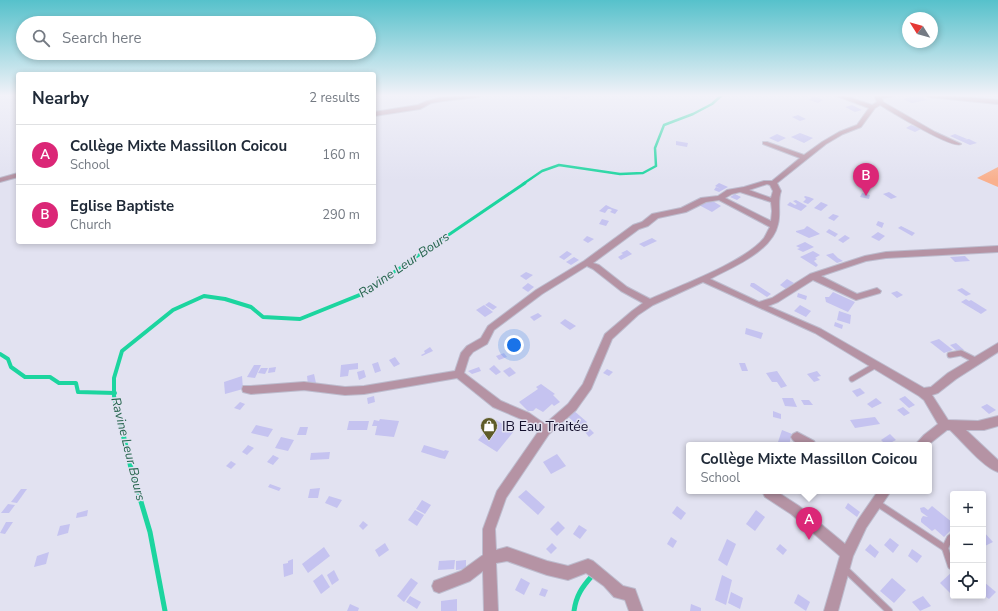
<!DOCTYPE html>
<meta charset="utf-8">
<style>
body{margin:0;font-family:"Nunito Sans",sans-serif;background:#f2f2f3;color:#1f2937}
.controls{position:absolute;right:12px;bottom:12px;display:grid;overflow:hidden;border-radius:4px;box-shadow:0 2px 6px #0003}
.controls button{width:36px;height:36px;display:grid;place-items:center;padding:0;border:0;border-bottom:1px solid #e0e1e3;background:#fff;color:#1f2937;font:20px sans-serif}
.compass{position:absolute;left:902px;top:12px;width:36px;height:36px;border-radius:50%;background:#fff;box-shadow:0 2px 6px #0003;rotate:307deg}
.you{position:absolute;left:514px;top:345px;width:14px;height:14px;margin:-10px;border:3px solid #fff;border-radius:50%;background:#1a73e8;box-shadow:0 0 0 6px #1a73e833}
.badge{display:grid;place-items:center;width:26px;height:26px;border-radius:50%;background:#db2777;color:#fff;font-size:13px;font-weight:700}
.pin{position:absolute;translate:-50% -33px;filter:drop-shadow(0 1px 2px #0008)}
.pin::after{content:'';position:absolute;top:21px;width:14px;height:12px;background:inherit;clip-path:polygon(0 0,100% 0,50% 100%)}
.popup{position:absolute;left:686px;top:442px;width:246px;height:52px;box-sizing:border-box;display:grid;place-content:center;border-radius:4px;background:#fff;filter:drop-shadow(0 1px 3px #0005);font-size:13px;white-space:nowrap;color:#747a83}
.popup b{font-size:15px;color:#1f2937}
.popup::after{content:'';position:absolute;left:50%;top:100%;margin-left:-8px;border:8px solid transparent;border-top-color:#fff}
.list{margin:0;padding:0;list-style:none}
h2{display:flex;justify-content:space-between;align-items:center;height:52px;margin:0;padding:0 16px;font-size:17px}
h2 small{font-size:13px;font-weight:400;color:#747a83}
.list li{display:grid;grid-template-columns:26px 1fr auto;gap:12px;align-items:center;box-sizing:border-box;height:60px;padding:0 16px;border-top:1px solid #e0e1e3}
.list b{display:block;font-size:15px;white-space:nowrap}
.list p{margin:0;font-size:13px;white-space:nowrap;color:#747a83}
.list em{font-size:13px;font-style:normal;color:#747a83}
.icon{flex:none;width:22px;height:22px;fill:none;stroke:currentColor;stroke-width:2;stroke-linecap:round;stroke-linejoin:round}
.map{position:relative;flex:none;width:998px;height:611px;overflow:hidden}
.search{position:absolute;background:#fff;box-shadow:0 2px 6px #0003;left:16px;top:16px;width:360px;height:44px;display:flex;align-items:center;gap:10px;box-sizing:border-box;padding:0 14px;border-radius:22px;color:#747a83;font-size:15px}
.panel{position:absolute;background:#fff;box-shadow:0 2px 6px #0003;left:16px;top:72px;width:360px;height:172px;border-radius:4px}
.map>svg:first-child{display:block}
.green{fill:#f9b08d}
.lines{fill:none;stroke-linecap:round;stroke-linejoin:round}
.stream-far3{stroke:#1cd59f;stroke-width:2.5}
.stream-far2{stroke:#1cd59f;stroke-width:3}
.stream-far1{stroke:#1cd59f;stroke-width:4}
.stream{stroke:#1cd59f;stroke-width:5}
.building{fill:#c5c3f0}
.service-far1-casing{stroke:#bdbcce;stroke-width:7}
.service-casing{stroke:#bdbcce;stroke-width:8}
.minor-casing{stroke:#bdbcce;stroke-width:2}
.service-far1{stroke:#b593a4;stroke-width:5}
.service{stroke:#b593a4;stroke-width:6}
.minor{fill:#b593a4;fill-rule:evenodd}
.labels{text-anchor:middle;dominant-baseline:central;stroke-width:3;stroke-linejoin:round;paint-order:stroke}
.water-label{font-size:13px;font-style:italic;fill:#26654e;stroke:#e2e2f1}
.near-poi-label{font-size:14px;fill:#15112d;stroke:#e2e2f1;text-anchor:start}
</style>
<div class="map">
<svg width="998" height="611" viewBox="0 0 998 611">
<rect width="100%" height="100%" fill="#e2e2f1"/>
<polygon class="green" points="998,167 998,187 977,178"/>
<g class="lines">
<polyline class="stream-far3" points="523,184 542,171 559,165 620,174 643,173 656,166 655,148 664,125 693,114 712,104 722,95"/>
<polyline class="stream-far2" points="360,295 525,183"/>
<g class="stream-far1">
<polyline points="0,354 8,359 11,367 25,377 50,377 59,383 76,383 78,392 115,393 114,394"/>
<polyline points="123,435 114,396 114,378 122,351 173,310 204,296 225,299 251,307 263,317 300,319 362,294"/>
</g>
<g class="stream">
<polyline points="123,434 131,468 150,532 165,611"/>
<path d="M 574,611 C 576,596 582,587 592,576"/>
</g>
</g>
<g class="building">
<polygon points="558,95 571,95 574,96 565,99"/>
<polygon points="814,96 823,100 818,103 809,100"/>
<polygon points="919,96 927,100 912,103 903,99"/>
<polygon points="852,105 862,110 855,112 845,107"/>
<polygon points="798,115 806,119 800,121 792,117"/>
<polygon points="911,125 921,129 915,132 906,128"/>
<polygon points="800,133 813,138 804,143 791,137"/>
<polygon points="777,134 786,138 778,142 769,138"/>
<polygon points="955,134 967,139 962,140 969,139 977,143 970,145 950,136"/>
<polygon points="676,141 688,143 687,147 676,145"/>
<polygon points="719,183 728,187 719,192 714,190 716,187 721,189 715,186"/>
<polygon points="889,192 897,197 891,199 883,194"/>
<polygon points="862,193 870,195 869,199 860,197"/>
<polygon points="735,194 741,197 737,200 730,197"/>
<polygon points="805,196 809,197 814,199 808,204 803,202 806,199 804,197"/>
<polygon points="711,200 721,206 712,212 699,205"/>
<polygon points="796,200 807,206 801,211 787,205 790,202 795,205 797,204 793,201"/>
<polygon points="821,202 828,205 821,211 814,208"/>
<polygon points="606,205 612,208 618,210 615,214 610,212 612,210 610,209 608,209 605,213 599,211"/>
<polygon points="833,214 839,216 834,221 828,218"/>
<polygon points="602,219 609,221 606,226 599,224"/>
<polygon points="878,221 884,223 882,228 876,225"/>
<polygon points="807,226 809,227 820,234 809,238 796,232 796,231 804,229"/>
<polygon points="901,226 915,233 912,236 898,228"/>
<polygon points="829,229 838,234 835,237 826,232"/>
<polygon points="878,232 885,236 879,241 871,237"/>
<polygon points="845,235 850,238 843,243 838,240"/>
<polygon points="587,236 594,239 588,243 583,240"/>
<polygon points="652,238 657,241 644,247 639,244"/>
<polygon points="805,242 814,247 803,252 797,249 800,248 796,246"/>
<polygon points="627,250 632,254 621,260 618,257 623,254 621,253"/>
<polygon points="567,251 572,254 564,260 559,257"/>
<polygon points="813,251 820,255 815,258 817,259 814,261 818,265 816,267 800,257"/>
<polygon points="833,253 838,258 843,261 837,263 826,255"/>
<polygon points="965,256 970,261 955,262 950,257"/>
<polygon points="574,257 579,260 571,265 566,262"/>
<polygon points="526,272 533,275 526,280 520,276"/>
<polygon points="787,279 794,283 786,289 780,285"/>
<polygon points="528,283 534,287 528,292 522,288"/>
<polygon points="751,283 754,283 771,294 767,297 750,286"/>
<polygon points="962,288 971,294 966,296 957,290"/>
<polygon points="897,291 903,295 897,298 891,293"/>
<polygon points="833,292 855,302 848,312 826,302 825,297 829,297"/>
<polygon points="798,293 807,296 806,300 797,297"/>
<polygon points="966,299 969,301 971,300 987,310 981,314 961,302"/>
<polygon points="489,302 497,307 493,310 485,305"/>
<polygon points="484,305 493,312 485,317 476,310"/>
<polygon points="800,305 811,311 806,317 794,311"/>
<polygon points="839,311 851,315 850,324 837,320"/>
<polygon points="538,313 542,316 534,321 530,317"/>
<polygon points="565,319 576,326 570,330 560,323"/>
<polygon points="835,322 843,325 842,329 834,326"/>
<polygon points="746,328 763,333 761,339 745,334"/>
<polygon points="939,339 953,350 944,353 930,342"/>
<polygon points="956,343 964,350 958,352 950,345"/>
<polygon points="430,347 433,351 422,356 421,355 425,353 424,351"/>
<polygon points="504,353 507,357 499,360 496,356"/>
<polygon points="395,357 400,364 394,367 389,360"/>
<polygon points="378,362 381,371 375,373 372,364"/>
<polygon points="358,363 358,369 349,370 348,376 340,377 341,365"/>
<polygon points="739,363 745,363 748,371 742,371"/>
<polygon points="254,365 261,365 255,378 247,377"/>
<polygon points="494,365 501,372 496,375 489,369"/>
<polygon points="276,367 275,372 268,373 269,368"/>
<polygon points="479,367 481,371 472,374 468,371"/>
<polygon points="510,367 516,373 509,377 503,371"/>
<polygon points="261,368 268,368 265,374 258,373"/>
<polygon points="607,369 613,372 609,376 603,373"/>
<polygon points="364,370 366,377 359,380 357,372"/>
<polygon points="777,371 787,386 781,388 777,382 772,382 766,373"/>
<polygon points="817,371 821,376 817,377 820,380 814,382 807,374"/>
<polygon points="314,374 316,383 308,385 307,376"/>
<polygon points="242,376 243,389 225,394 224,382"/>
<polygon points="541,384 555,394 553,395 560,402 554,406 552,404 543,412 536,408 533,411 528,411 519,402 538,389 536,387"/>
<polygon points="860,388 865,393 857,397 852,391"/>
<polygon points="374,396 375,402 368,404 367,398"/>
<polygon points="905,396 915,405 909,408 899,399"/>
<polygon points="782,398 793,398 797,407 785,406"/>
<polygon points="876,398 882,403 872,408 867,404"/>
<polygon points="801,400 809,400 813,405 804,405"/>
<polygon points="240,402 245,404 240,410 234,408"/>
<polygon points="987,404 996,410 989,414 981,407"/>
<polygon points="903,407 910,413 904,416 897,410"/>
<polygon points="573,410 587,422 581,428 566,415"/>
<polygon points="773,411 781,414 781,419 773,417"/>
<polygon points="875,417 880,424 855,428 850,420"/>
<polygon points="380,419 399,421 394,437 375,435 377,426 372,426 374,420 379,421"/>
<polygon points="496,420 514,431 497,452 478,440"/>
<polygon points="349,421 369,421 367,430 347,430"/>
<polygon points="256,425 273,429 268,437 251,433"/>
<polygon points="300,427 308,427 306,435 297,435"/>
<polygon points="590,429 594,433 589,437 585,432"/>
<polygon points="782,430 792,434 789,445 777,445"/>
<polygon points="890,434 896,440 886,445 881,440"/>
<polygon points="281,437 294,440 288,451 275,448"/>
<polygon points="248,445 254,448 247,455 242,452"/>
<polygon points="424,445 444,451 445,450 449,451 445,459 440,458 421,452"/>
<polygon points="330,452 329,459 310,460 311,453"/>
<polygon points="557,454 566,466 551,474 543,462"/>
<polygon points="273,455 279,458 273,465 267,462"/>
<polygon points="231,461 236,464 231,469 226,466"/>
<polygon points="270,484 281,488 279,491 268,487"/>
<polygon points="320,488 318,498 308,498 310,489"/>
<polygon points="21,489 27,489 17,503 11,502"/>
<polygon points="526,490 545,507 538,515 518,497"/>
<polygon points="329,496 342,500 337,508 325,503"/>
<polygon points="422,500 431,505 425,514 416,509"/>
<polygon points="848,503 860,512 857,517 845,508"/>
<polygon points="8,504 15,505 9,513 1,513"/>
<polygon points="677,506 686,513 681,520 672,513"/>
<polygon points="932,506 953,523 952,532 950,531 944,537 935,529 932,531 921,522 921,519 923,516 928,517 921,512 920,508 924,507 928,510"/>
<polygon points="88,510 87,516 76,518 77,513"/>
<polygon points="415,510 424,515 417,526 408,520"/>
<polygon points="756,510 765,517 755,531 746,524"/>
<polygon points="363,521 368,525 363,530 359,526"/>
<polygon points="558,521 565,528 557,536 550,529"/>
<polygon points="6,522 13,522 5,534 0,533"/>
<polygon points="70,524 68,533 57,536 60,526"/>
<polygon points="805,524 813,531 808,536 801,529"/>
<polygon points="579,525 587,530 580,539 573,534"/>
<polygon points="983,531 993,542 983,547"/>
<polygon points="671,537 677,541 673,548 667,544"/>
<polygon points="890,538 899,545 893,553 884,545"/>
<polygon points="727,539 736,544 727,566 718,560"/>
<polygon points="385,543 389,550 379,557 375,550"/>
<polygon points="552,543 557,548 551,554 546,549"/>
<polygon points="780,544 787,550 783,555 776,549"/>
<polygon points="870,544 879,552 875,558 865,550"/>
<polygon points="324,547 330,556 308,573 302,564"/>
<polygon points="912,549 922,556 917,563 908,556"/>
<polygon points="49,552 46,564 34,567 37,556"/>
<polygon points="293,559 293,574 284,577 283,564 288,563 288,561"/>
<polygon points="455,560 454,569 438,570 439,561"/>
<polygon points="466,560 466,569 456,570 456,561"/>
<polygon points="334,570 339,580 332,585 327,575"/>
<polygon points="953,571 953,591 950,593 940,583"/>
<polygon points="322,574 330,587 321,594 313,581"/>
<polygon points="722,575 732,580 726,605 715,600"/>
<polygon points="411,578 418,583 404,602 397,596"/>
<polygon points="521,578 530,583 524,595 515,590"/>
<polygon points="892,578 906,590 894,603 880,591"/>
<polygon points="984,582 996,592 989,599 983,595"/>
<polygon points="542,588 548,590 545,597 539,595"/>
<polygon points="731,592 743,598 740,609 728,603"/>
<polygon points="798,594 810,602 806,611 794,603"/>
<polygon points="410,596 421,602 417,609 406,602"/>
<polygon points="923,596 931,606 920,611 912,602"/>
<polygon points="457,599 457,611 441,611 441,601"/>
<polygon points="350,604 359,608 358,611 347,611"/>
<polygon points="691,604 701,608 701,611 690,611"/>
</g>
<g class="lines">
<defs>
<g id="service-far1">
<polyline points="950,355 961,353 977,361"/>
<polyline points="852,379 876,365"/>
</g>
<g id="service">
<polyline points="877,503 945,548 950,538 953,536"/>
<polyline points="945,548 951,566"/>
<polyline points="844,568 889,611"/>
</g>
<g id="minor">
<polygon points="466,95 481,95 478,97 443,101 431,103 420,109 374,116 374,112 418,105 427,101 443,97"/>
<path d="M 834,95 L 842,95 L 872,105 L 877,102 L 874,95 L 895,95 L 894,96 L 882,98 L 883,102 L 935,132 L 961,144 C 953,150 892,112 880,105 L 875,108 L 861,127 L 843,134 L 826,144 L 777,183 L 781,191 C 777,202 781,213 778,224 C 772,252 732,267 710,279 L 759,302 L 772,298 L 810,274 L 865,256 L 886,252 L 998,246 L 998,252 L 886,258 L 866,261 L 821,276 L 857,294 L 877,288 L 881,291 L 880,293 L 856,300 L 813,280 L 778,302 L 768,306 L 821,329 L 924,388 L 931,387 L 948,373 L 998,343 L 998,352 L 956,379 L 938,393 L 932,395 L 948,420 L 978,421 L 998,416 L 998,426 L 984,430 L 966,430 L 998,460 L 998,472 C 983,467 962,441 950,430 L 947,430 L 928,445 L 915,445 L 924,435 L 938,424 L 924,400 L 919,396 L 815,333 L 703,282 L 653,305 L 638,315 L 612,339 L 591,389 L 576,410 L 549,434 L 506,498 L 495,529 L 496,550 L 507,547 L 547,561 L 568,566 L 588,559 L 593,561 L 623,586 L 635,589 L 643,611 L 629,611 L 625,600 L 614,597 L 604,586 L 586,573 L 568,580 L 547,575 L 507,561 L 496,563 L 498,611 L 484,611 L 483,571 L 470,581 L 439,593 L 434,591 L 432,586 L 434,581 L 461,571 L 483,555 L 483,529 L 497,491 L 538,432 L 521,419 L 493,407 L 457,378 L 364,394 L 345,395 L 304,390 L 251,394 L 243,392 L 242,389 L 243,386 L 251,386 L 304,382 L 345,387 L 364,386 L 455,371 L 461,353 L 467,346 L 481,338 L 488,326 L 536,290 L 584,261 L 633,225 L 642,222 L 652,214 L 681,208 L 701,198 L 718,196 L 727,190 L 744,187 L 764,181 L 772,181 L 800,158 L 763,144 L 763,142 L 767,142 L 804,155 L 822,142 L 839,132 L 857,125 L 869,108 ZM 767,184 L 770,185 L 773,191 L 771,198 L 749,190 ZM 740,192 L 771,202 L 772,211 L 771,221 L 725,198 L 732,194 ZM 719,200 L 770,227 C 768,230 766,235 764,238 C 745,262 679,286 650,299 L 627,287 L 599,265 L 593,263 L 639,229 L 648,226 L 658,218 L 686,212 L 706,202 ZM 587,266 L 593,269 L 621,291 L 643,303 L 632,311 L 605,334 L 583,384 L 568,404 L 545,424 L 529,413 L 501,401 L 464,373 L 469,357 L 473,352 L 487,344 L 494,330 L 542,294 Z"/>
<polygon points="925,95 942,95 998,100 998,104 928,97"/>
<polygon points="18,173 18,177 0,182 0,178"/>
<path d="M 797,432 L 814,441 L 816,445 C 807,445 796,447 791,437 L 793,434 Z"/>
<polygon points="764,491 776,491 799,506 845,544 858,520 878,491 891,491 866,528 853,556 838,611 824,611 840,556 791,514 765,497 763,493"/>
</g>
</defs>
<use href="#service-far1" class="service-far1-casing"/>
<use href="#service" class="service-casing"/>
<use href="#minor" class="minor-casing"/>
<use href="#service-far1" class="service-far1"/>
<use href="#service" class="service"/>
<use href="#minor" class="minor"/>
</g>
<linearGradient id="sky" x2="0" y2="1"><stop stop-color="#56c1cb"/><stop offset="0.53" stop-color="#f2f2f9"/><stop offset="1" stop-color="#f2f2f9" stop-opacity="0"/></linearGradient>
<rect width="998" height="180" fill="url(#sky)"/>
<defs>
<symbol id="shop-pin" viewBox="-11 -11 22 30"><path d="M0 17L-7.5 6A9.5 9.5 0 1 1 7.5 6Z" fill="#5e5b28" stroke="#e2e2f1"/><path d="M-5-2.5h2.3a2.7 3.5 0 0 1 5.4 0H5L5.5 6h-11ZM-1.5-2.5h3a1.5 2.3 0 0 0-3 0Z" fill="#fff"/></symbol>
</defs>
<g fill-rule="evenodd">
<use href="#shop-pin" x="479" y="416" width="20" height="27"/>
</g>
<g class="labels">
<g class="water-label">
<text transform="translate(404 265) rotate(-34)">Ravine Leur Bours</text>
<text transform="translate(128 449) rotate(76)">Ravine Leur Bours</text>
</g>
<g class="near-poi-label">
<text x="502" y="426">IB Eau Traitée</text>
</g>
</g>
</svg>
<div class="controls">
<button>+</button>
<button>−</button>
<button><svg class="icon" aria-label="locate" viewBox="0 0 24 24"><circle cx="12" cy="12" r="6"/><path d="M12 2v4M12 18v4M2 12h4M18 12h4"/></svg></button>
</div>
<svg class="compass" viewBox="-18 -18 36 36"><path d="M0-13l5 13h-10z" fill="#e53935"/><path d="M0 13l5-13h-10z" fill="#747a83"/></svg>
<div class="you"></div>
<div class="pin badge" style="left:809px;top:540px">A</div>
<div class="popup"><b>Collège Mixte Massillon Coicou</b>School</div>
<div class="pin badge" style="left:866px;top:196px">B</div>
<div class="search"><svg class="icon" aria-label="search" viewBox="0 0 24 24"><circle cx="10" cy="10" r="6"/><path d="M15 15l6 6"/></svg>Search here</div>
<section class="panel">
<h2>Nearby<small>2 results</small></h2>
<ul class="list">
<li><span class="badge">A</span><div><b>Collège Mixte Massillon Coicou</b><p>School</p></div><em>160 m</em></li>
<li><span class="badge">B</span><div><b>Eglise Baptiste</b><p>Church</p></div><em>290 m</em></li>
</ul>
</section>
</div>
